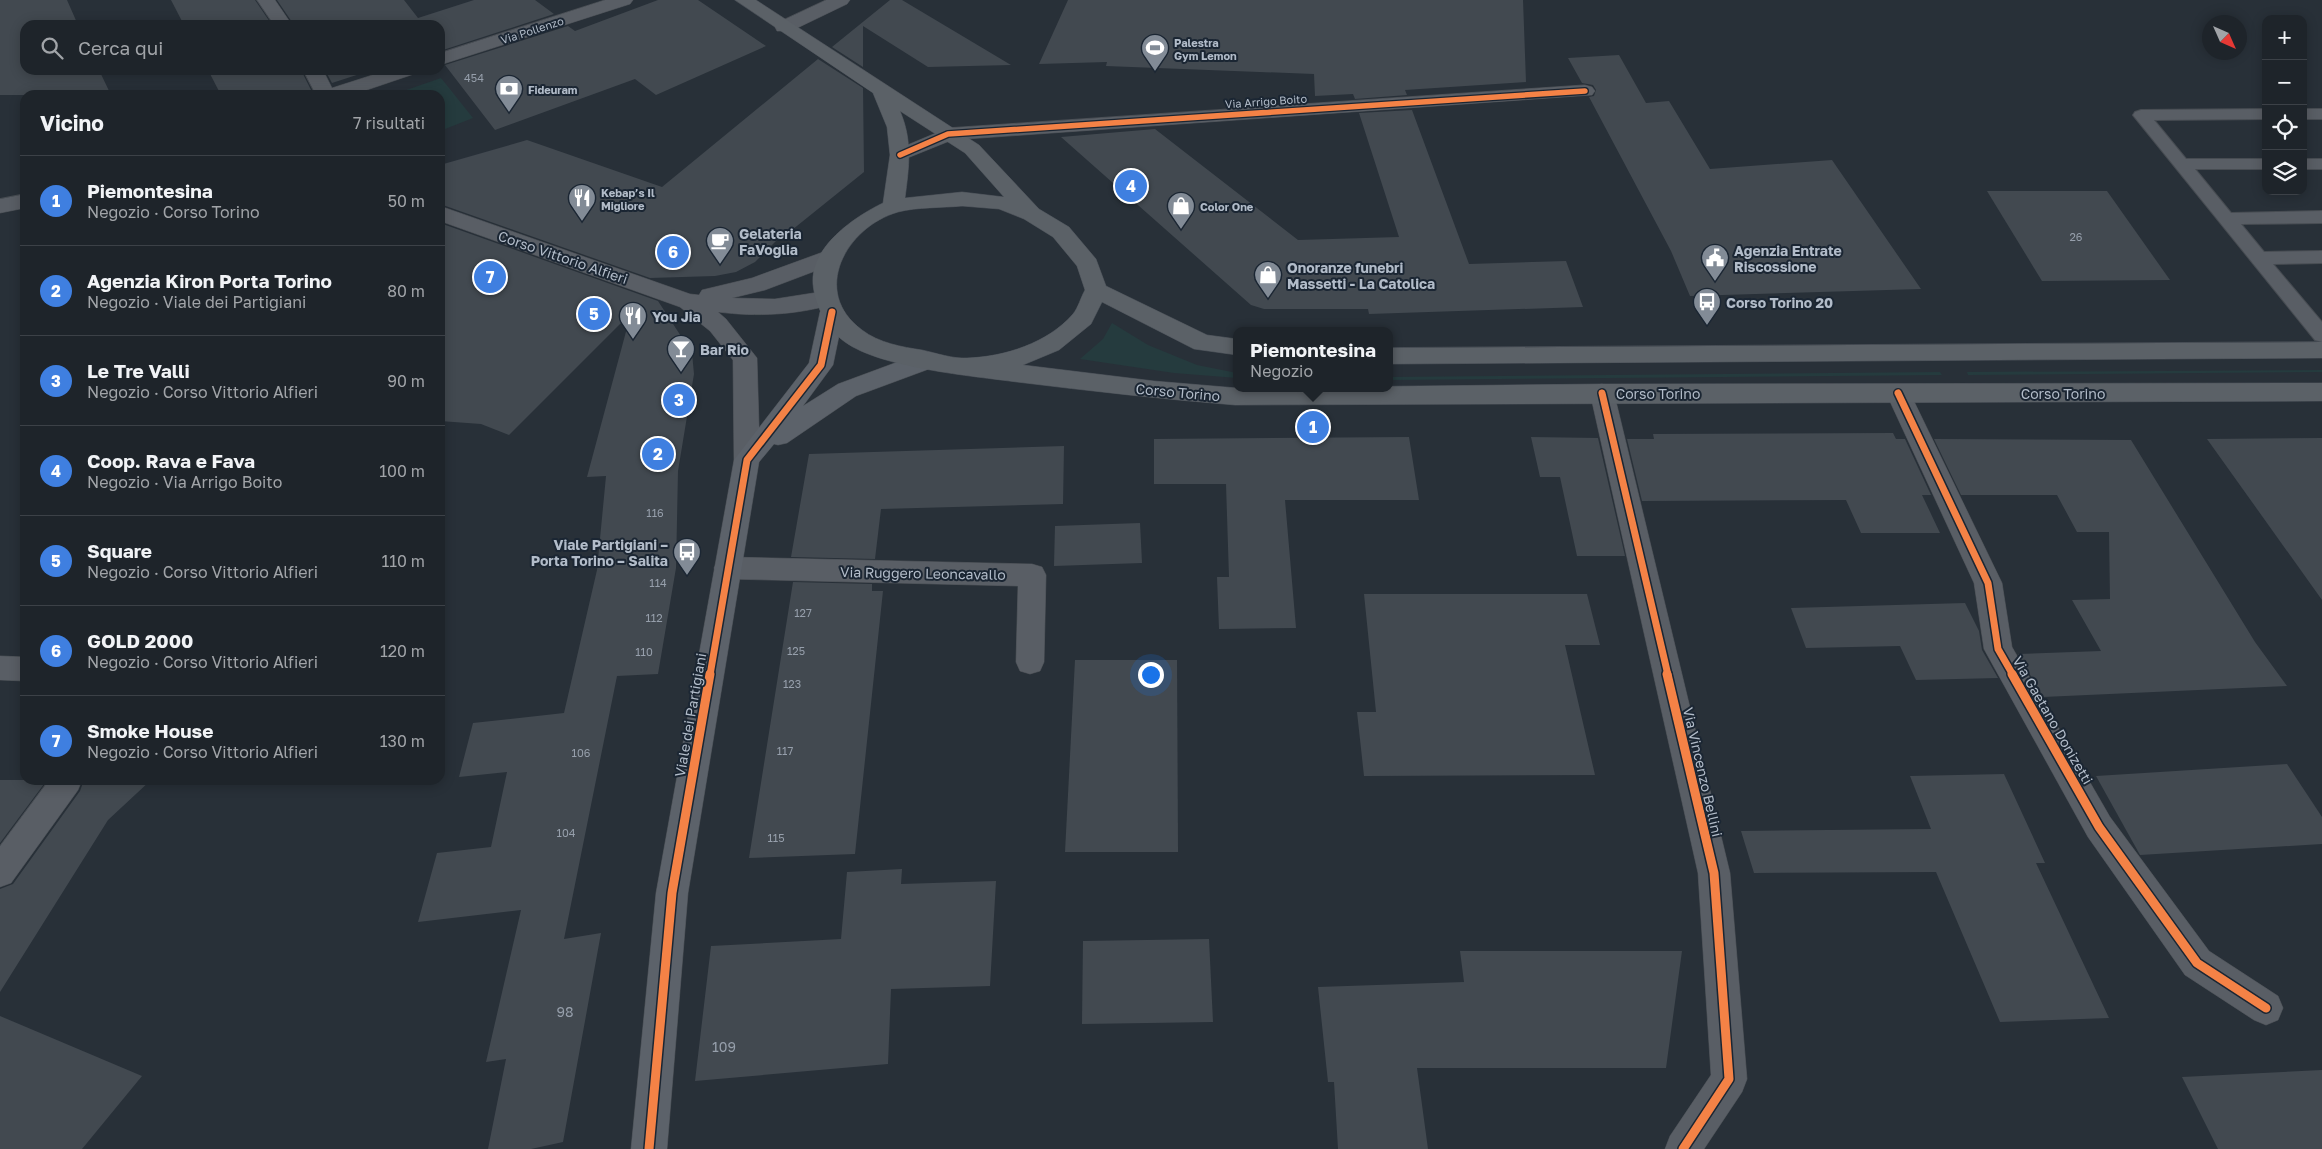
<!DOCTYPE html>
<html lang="it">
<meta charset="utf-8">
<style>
body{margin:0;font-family:"Golos Text",sans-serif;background:#2b3036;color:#f1f3f6}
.controls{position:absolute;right:15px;top:15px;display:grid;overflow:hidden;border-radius:10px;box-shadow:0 2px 12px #0003}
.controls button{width:45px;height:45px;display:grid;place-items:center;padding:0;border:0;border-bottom:1px solid #3c4147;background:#1e242a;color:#f1f3f6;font:25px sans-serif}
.compass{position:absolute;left:2202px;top:15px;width:45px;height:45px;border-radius:50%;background:#1e242a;box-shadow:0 2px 12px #0003;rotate:135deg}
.you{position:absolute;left:1150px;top:674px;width:18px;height:18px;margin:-12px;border:4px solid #fff;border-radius:50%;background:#1a73e8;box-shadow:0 0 0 8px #1a73e833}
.badge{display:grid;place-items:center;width:32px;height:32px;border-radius:50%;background:#b45309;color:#fff;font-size:16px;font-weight:700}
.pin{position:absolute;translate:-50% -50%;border:2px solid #fff;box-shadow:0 1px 5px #0006}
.popup{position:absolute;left:1233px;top:327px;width:160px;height:65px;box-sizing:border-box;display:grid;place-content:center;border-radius:10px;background:#1e242a;filter:drop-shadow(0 1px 4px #0005);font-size:16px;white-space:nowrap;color:#a1a4a8}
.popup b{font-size:19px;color:#f1f3f6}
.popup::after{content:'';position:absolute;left:50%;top:100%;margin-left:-10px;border:10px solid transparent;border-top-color:#1e242a}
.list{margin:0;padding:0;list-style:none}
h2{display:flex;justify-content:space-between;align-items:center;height:65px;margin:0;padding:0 20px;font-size:21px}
h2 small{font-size:16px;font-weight:400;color:#a1a4a8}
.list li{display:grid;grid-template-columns:32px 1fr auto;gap:15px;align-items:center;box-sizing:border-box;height:90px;padding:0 20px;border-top:1px solid #3c4147}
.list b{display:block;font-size:19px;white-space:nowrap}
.list p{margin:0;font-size:16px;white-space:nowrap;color:#a1a4a8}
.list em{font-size:16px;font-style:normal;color:#a1a4a8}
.icon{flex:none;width:28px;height:28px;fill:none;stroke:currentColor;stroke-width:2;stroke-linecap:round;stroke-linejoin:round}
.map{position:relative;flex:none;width:2322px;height:1149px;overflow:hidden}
.search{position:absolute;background:#1e242a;box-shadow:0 2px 12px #0003;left:20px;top:20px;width:425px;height:55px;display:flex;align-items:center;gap:12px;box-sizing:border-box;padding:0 18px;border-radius:15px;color:#a1a4a8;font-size:19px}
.panel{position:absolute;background:#1e242a;box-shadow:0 2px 12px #0003;left:20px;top:90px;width:425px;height:695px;border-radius:15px}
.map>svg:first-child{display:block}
.green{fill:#253b3e}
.building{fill:#424950}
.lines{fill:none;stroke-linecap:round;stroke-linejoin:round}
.lane-casing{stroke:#474c52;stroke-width:2}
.street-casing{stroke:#474c52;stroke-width:1}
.secondary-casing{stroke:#474c52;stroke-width:1}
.primary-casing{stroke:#464c54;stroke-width:1}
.lane{fill:#595e65;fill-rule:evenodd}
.street{fill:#595e65;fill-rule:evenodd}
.secondary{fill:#5c626a;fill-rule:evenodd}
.primary{fill:#5b6167;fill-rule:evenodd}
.cycleway-far2-casing{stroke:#1b2633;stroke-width:8}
.cycleway-far1-casing{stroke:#1b2633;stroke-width:10}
.cycleway-casing{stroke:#1b2633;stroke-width:12}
.cycleway-far2{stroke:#f48246;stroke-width:5.5}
.cycleway-far1{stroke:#f48246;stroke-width:7}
.cycleway{stroke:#f48246;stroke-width:9}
.labels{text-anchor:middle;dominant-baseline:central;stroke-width:4;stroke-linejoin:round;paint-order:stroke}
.far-street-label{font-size:11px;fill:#b2bcc9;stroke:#1b2633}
.far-poi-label{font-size:11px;font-weight:bold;fill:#b2bcc9;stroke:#1b2633;text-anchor:start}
.number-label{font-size:11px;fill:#969fab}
.poi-label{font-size:14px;font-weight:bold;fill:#b2bcc9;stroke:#1b2633;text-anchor:start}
.street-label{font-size:14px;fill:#b2bcc9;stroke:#1b2633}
.near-number-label{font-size:14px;fill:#969fab}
</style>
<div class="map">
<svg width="2322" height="1149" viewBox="0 0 2322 1149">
<rect width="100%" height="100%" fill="#283038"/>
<g class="green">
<polygon points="441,78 473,118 440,131 440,95 392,95"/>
<polygon points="1112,323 1148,345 1197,365 1237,373 1237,378 1174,373 1080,359 1103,339"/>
<polygon points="2322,370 2322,372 1968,375 1967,372"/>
<polygon points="1940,372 1942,375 1389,380 1389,377"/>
</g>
<g class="building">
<polygon points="0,0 67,0 78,25 25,25 25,70 99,70 111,95 0,95"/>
<polygon points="171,0 255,0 272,25 184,25"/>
<polygon points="277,0 404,0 418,18 474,0 535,0 554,14 440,51 440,25 294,25"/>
<polygon points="658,0 698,0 766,46 656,95 635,79 495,130 445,65 568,26 575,31"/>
<polygon points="890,0 902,0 1011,65 928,67 863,26 863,67 832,47"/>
<polygon points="1068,0 1523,0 1526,82 1405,90 1407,95 1355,99 1353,94 1315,96 1314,74 1106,66 1107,62 1039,64"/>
<polygon points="1619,55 1646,103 1669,101 1710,169 1832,160 1921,289 1690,296 1671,251 1589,97 1594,96 1596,90 1593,85 1582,83 1568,58"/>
<polygon points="818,59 863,88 864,172 782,238 780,237 755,262 736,272 715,276 650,278 440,204 440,165 527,140 662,187"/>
<polygon points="208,70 301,70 311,90 296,95 221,95"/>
<polygon points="325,70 372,70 332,83"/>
<polygon points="1412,110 1469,264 1566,261 1583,307 1369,314 1368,309 1264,309 1251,305 1061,137 1155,129 1298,240 1399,237 1359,113"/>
<polygon points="1987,191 2107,191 2170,280 2042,281"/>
<polygon points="440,223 658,301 692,353 694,374 678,471 676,568 658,674 617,676 564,939 601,933 563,1142 531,1149 488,1149 506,1059 486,1062 521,910 418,922 437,853 491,847 507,772 459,777 473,723 564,713 597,570 606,476 587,477 631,313 509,435 481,424 440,421"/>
<polygon points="1893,433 1896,439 1905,439 1931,495 1922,495 1940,533 1861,533 1846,500 1642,501 1627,439 1654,439 1653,434"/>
<polygon points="1409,437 1419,500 1285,500 1296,628 1219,629 1217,577 1229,577 1226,484 1154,484 1154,439"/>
<polygon points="1531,437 1598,438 1625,556 1577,556 1560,477 1540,477"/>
<polygon points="2322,438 2322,600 2207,439"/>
<polygon points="1934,439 2131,440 2255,642 2287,686 2043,697 2018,654 2101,651 2072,600 2110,599 2109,532 2077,532 2057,495 1961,495"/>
<polygon points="1064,446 1063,504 881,509 875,559 791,557 809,454"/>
<polygon points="1140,523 1142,563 1054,566 1055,526"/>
<polygon points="793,582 872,584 872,591 883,591 855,854 749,858"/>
<polygon points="1364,594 1587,594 1600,645 1565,645 1595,775 1364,776 1357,712 1376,712"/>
<polygon points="1965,603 1979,631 1982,650 1998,678 1916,680 1900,646 1806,648 1791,608"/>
<polygon points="1075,660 1177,660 1178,852 1065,852"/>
<polygon points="2287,764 2322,817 2322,844 2140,855 2096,776"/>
<polygon points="2004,774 2045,863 2036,863 2109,1018 2000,1022 1936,872 1754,873 1741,831 1931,829 1910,776"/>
<polygon points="0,780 47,780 0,843"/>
<polygon points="84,780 151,780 108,820 0,992 0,889 13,884 80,791"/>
<polygon points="902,869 901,884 996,881 990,986 891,989 888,1064 695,1081 711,946 841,939 847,872"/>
<polygon points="1209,939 1213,1022 1082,1024 1083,941"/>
<polygon points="1460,951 1682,951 1666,1068 1417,1068 1428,1149 1338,1149 1334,1082 1328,1082 1318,987 1464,982"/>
<polygon points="0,1016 142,1076 82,1149 0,1149"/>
<polygon points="2322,1070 2322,1149 2218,1149 2182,1077"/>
</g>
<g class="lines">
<defs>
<g id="lane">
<polygon points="2266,109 2266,119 2154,120 2186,159 2266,159 2266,169 2195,169 2231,213 2322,211 2322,223 2241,224 2264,252 2322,251 2322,263 2273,264 2322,322 2322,342 2315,340 2133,115 2135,112 2141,110"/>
<rect x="2303" y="109" width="19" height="10"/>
<rect x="2303" y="159" width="19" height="10"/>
</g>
<g id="street">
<polygon points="257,0 275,0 292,25 274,25"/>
<polygon points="605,0 633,0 630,4 440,65 440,53"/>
<polygon points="826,0 850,0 847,4 791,31 777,31 775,27 777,23"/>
<polygon points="303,70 323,70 332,88 388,70 417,70 414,74 352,95 316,95"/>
<polygon points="1585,85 1592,87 1595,91 1592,95 952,140 900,161 893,159 890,155 893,151 948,128"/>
<polygon points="25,194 25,208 0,213 0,199"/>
<path d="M 440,206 L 690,294 L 699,295 L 702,290 L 752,278 L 823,252 L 831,250 L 839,252 L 842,257 L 839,262 L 765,290 L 732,298 L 775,299 L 826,291 L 834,294 L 838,299 L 834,304 C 796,315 757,317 718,312 L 726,319 L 757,358 L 760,460 L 756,467 L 747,470 L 738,467 L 734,460 L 733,360 L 710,331 L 680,307 L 440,221 Z"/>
<polygon points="1602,384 1611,387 1614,393 1730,873 1747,1079 1742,1092 1704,1149 1665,1149 1670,1136 1711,1075 1698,873 1590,393 1593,387"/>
<polygon points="1898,384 1907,387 1910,393 2002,583 2012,647 2110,817 2209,951 2278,996 2283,1008 2278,1020 2266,1025 2254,1020 2185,975 2088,837 1984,649 1974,583 1886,393 1889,387"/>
<polygon points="728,557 1032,564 1042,567 1046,575 1044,662 1040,671 1030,674 1020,671 1016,662 1018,586 728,579 718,576 714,568 718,560"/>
<polygon points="0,656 25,657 25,681 0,680"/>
<polygon points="49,780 82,780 78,790 11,883 0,887 0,846"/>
</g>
<polygon id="secondary" points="832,304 840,306 844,312 833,365 803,406 838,384 919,354 928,352 937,354 940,360 937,366 856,396 787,443 778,445 774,444 759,462 688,893 667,1149 631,1149 656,893 734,460 809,363 820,312 824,306"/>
<g id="primary">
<path d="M 735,0 L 756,0 L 979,145 L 1039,209 L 1069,227 L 1096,259 L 1106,286 L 1207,335 L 1237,339 L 1237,355 L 1194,349 L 1102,302 L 1091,324 L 1059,350 L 1023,365 L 1154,381 L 1237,388 L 1602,384 L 2322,383 L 2322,401 L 1235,405 C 1162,399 1090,391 1017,382 C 972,376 881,368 845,342 C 827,329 815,306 813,284 C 810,247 854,217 883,203 L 890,155 L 887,127 L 873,93 ZM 900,111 L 965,153 L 1004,197 L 962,192 L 905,198 C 909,167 913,141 900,111 ZM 962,206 L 999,209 L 1024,219 L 1053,237 L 1077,266 L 1085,290 C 1081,297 1078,308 1073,314 C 1048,343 1004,357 967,358 C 953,359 936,353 922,350 C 902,347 879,343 862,330 C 810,292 846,227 898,212 C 917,207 942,208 962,206 Z"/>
<polygon points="2322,342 2322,358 1389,364 1389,348"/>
</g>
</defs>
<use href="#lane" class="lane-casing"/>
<use href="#street" class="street-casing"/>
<use href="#secondary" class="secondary-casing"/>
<use href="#primary" class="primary-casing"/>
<use href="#lane" class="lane"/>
<use href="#street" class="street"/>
<use href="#secondary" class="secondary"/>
<use href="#primary" class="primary"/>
<defs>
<polyline id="cycleway-far2" points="900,155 948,134 1585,91"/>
<g id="cycleway-far1">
<polyline points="1602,393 1668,675"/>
<polyline points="1898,393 1988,583 1998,649 2013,675"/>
<polyline points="710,675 747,460 821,365 832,312"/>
</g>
<g id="cycleway">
<polyline points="1667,674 1714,873 1729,1079 1683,1149"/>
<polyline points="2012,674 2099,827 2197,963 2266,1008"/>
<polyline points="649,1149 672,893 710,674"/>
</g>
</defs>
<use href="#cycleway-far2" class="cycleway-far2-casing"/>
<use href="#cycleway-far1" class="cycleway-far1-casing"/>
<use href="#cycleway" class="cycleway-casing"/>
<use href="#cycleway-far2" class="cycleway-far2"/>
<use href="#cycleway-far1" class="cycleway-far1"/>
<use href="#cycleway" class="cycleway"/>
</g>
<defs>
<symbol id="stadium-pin" viewBox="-11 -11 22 30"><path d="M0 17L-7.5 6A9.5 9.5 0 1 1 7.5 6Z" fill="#828b96" stroke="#1b2633"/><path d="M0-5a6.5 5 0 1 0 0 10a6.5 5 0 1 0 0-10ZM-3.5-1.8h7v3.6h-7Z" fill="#fff"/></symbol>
<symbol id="bank-pin" viewBox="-11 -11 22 30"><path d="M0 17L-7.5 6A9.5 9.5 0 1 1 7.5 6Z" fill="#828b96" stroke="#1b2633"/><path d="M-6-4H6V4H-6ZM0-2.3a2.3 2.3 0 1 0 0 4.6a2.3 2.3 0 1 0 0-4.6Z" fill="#fff"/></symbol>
<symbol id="restaurant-pin" viewBox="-11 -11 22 30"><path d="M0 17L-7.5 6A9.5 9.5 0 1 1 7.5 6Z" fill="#828b96" stroke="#1b2633"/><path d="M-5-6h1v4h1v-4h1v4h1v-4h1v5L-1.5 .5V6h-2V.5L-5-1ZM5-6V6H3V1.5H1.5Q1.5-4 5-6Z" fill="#fff"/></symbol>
<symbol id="shop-pin" viewBox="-11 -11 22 30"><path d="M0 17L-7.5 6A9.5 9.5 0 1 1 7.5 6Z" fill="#828b96" stroke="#1b2633"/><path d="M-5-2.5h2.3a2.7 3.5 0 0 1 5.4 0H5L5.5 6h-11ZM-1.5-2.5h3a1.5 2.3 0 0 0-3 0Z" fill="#fff"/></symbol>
<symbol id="cafe-pin" viewBox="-11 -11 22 30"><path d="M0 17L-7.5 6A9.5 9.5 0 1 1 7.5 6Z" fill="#828b96" stroke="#1b2633"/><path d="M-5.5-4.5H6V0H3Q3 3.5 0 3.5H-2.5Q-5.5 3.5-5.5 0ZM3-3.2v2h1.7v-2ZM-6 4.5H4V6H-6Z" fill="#fff"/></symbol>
<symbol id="civic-pin" viewBox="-11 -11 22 30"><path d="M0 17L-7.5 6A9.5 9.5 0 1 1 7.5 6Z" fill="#828b96" stroke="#1b2633"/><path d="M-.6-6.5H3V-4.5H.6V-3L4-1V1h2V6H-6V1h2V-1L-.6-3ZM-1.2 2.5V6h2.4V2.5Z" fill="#fff"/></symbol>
<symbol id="bus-pin" viewBox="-11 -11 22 30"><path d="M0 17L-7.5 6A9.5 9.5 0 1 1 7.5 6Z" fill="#828b96" stroke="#1b2633"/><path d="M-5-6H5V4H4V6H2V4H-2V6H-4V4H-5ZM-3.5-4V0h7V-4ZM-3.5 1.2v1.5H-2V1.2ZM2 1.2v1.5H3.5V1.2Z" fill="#fff"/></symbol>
<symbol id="bar-pin" viewBox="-11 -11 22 30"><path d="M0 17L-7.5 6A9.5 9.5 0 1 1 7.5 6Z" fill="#828b96" stroke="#1b2633"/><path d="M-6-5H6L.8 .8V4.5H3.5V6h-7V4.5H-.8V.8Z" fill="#fff"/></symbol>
</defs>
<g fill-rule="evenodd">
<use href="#stadium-pin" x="1139" y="32" width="32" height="43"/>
<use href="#bank-pin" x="493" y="73" width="32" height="43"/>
<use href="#restaurant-pin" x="566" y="182" width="32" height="43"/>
<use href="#shop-pin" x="1165" y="190" width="32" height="43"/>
<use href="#cafe-pin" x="704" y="225" width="32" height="43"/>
<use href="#civic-pin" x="1699" y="242" width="32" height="43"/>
<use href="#shop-pin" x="1252" y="259" width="32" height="43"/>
<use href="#bus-pin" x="1691" y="286" width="32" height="43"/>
<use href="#restaurant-pin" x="617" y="300" width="32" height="43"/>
<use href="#bar-pin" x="665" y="333" width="32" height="43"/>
<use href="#bus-pin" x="671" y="536" width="32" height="43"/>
</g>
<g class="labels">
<g class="far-street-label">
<text transform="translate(532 30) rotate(-18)">Via Pollenzo</text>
<text transform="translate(1266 101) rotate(-4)">Via Arrigo Boito</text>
</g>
<g class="far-poi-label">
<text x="1174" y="42">Palestra<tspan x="1174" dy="13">Gym Lemon</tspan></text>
<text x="528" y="89">Fideuram</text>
<text x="601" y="192">Kebap’s Il<tspan x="601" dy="13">Migliore</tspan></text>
<text x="1200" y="206">Color One</text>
</g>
<g class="number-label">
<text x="474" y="77">454</text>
<text x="2076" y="236">26</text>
<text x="655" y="512">116</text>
<text x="658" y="582">114</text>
<text x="803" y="612">127</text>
<text x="654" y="617">112</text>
<text x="796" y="650">125</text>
<text x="644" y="651">110</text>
<text x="792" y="683">123</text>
<text x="785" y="750">117</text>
<text x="581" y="752">106</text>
<text x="566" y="832">104</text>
<text x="776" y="837">115</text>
</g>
<g class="poi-label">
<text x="739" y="233">Gelateria<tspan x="739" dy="16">FaVoglia</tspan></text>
<text x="1734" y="250">Agenzia Entrate<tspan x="1734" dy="16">Riscossione</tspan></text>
<text x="1287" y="267">Onoranze funebri<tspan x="1287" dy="16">Massetti - La Catolica</tspan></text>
<text x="1726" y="302">Corso Torino 20</text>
<text x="652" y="316">You Jia</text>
<text x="700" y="349">Bar Rio</text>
<text x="668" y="544" text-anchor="end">Viale Partigiani –<tspan x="668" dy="16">Porta Torino – Salita</tspan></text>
</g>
<g class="street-label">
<text transform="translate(563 257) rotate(19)">Corso Vittorio Alfieri</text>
<text transform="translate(1178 392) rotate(5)">Corso Torino</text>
<text x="1658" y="393">Corso Torino</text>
<text x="2063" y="393">Corso Torino</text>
<text transform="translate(923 573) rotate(1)">Via Ruggero Leoncavallo</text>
<text transform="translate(690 715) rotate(-80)">Viale dei Partigiani</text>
<text transform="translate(2053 720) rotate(60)">Via Gaetano Donizetti</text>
<text transform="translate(1703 772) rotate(77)">Via Vincenzo Bellini</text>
</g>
<g class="near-number-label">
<text x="565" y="1011">98</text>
<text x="724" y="1046">109</text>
</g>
</g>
</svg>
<div class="controls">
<button>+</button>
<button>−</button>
<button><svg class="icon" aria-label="locate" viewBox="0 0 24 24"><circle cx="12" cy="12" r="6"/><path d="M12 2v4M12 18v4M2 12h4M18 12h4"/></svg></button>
<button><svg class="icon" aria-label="layers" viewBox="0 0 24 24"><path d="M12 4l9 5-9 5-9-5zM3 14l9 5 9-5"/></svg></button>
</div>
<svg class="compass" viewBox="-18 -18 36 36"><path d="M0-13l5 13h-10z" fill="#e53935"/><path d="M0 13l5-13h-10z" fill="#a1a4a8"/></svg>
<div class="you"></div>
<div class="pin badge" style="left:1313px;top:427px;background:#3f7fe0">1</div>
<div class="popup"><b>Piemontesina</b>Negozio</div>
<div class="pin badge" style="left:658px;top:454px;background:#3f7fe0">2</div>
<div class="pin badge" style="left:679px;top:400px;background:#3f7fe0">3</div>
<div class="pin badge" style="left:1131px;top:186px;background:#3f7fe0">4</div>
<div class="pin badge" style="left:594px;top:314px;background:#3f7fe0">5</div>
<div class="pin badge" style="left:673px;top:252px;background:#3f7fe0">6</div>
<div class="pin badge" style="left:490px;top:277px;background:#3f7fe0">7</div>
<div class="search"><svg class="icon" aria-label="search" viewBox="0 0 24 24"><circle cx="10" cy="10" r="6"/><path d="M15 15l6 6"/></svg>Cerca qui</div>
<section class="panel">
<h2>Vicino<small>7 risultati</small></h2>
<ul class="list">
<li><span class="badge" style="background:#3f7fe0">1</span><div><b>Piemontesina</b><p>Negozio · Corso Torino</p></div><em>50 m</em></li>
<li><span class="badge" style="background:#3f7fe0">2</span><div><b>Agenzia Kiron Porta Torino</b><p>Negozio · Viale dei Partigiani</p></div><em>80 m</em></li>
<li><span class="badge" style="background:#3f7fe0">3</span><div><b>Le Tre Valli</b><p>Negozio · Corso Vittorio Alfieri</p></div><em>90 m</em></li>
<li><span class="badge" style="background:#3f7fe0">4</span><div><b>Coop. Rava e Fava</b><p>Negozio · Via Arrigo Boito</p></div><em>100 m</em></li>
<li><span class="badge" style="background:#3f7fe0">5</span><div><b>Square</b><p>Negozio · Corso Vittorio Alfieri</p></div><em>110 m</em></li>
<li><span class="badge" style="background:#3f7fe0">6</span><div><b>GOLD 2000</b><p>Negozio · Corso Vittorio Alfieri</p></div><em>120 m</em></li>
<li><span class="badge" style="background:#3f7fe0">7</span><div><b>Smoke House</b><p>Negozio · Corso Vittorio Alfieri</p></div><em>130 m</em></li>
</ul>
</section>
</div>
